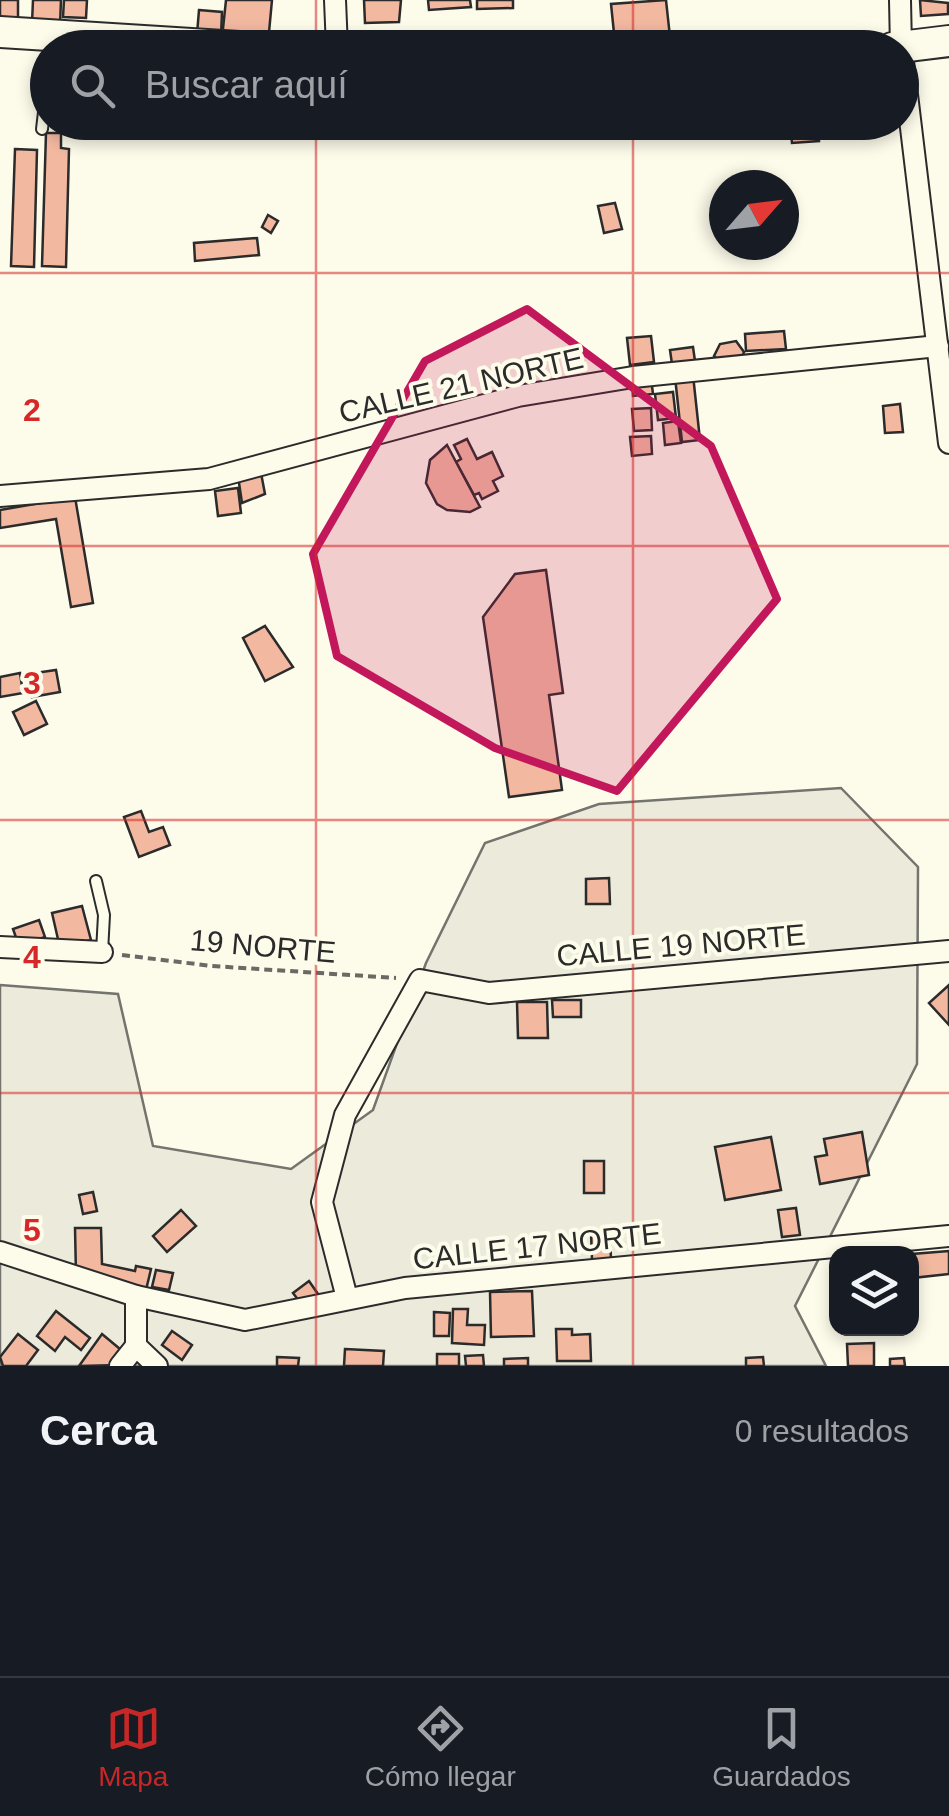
<!DOCTYPE html>
<html lang="es">
<meta charset="utf-8">
<style>
body{margin:0;font-family:Helvetica,sans-serif;background:#20242c;color:#f1f3f6}
.controls{position:absolute;right:30px;bottom:30px;display:grid;overflow:hidden;border-radius:20px;box-shadow:0 5px 15px #0003}
.controls button{width:90px;height:90px;display:grid;place-items:center;padding:0;border:0;border-bottom:2px solid #363941;background:#171b24;color:#f1f3f6;font:50px sans-serif}
.compass{position:absolute;left:709px;top:170px;width:90px;height:90px;border-radius:50%;background:#171b24;box-shadow:0 5px 15px #0003;rotate:62deg}
.list{margin:0;padding:0;list-style:none}
h2{display:flex;justify-content:space-between;align-items:center;height:130px;margin:0;padding:0 40px;font-size:42px}
h2 small{font-size:32px;font-weight:400;color:#9ea1a6}
.icon{flex:none;width:55px;height:55px;fill:none;stroke:currentColor;stroke-width:2;stroke-linecap:round;stroke-linejoin:round}
.map{position:relative;flex:none;width:949px;height:1366px;overflow:hidden}
.search{position:absolute;background:#171b24;box-shadow:0 5px 15px #0003;left:30px;right:30px;top:30px;height:110px;display:flex;align-items:center;gap:25px;box-sizing:border-box;padding:0 35px;border-radius:55px;color:#9ea1a6;font-size:38px}
.sheet{height:310px;background:#171b24}
nav{display:flex;justify-content:space-around;align-items:center;box-sizing:border-box;height:140px;border-top:2px solid #363941;background:#171b24;font-size:28px;color:#9ea1a6}
nav a{display:grid;justify-items:center;gap:5px}
nav .on{color:#c62828}
.map>svg:first-child{display:block}
.green{fill:#ecebdb;stroke:#74746e;stroke-width:2.5}
.building{fill:#f2b8a0;stroke:#2b2b2b;stroke-width:2.5}
.lines{fill:none;stroke-linecap:round;stroke-linejoin:round}
.lane-casing{stroke:#2b2b2b;stroke-width:14}
.street-casing{stroke:#2b2b2b;stroke-width:24}
.secondary-casing{stroke:#2b2b2b;stroke-width:34}
.path{stroke:#6a6964;stroke-width:4;stroke-dasharray:8 5;stroke-linecap:butt}
.lane{stroke:#fdfbea;stroke-width:10}
.street{stroke:#fdfbea;stroke-width:20}
.secondary{stroke:#fdfbea;stroke-width:30}
.marked{fill:#c2185b;fill-opacity:0.2;stroke:#c2185b;stroke-width:8;stroke-linejoin:round}
.grid{fill:none;stroke:#d62828;stroke-width:2.5;stroke-opacity:0.55}
.labels{text-anchor:middle;dominant-baseline:central;stroke-width:8;stroke-linejoin:round;paint-order:stroke}
.street-label{font-size:30px;fill:#2b2b2b;stroke:#fdfbea}
.grid-label{font-size:32px;text-anchor:middle;font-weight:bold;fill:#d62828;stroke:#fdfbea;stroke-width:8;stroke-linejoin:round;paint-order:stroke}
</style>
<div class="map">
<svg width="949" height="1366" viewBox="0 0 949 1366">
<rect width="100%" height="100%" fill="#fdfbea"/>
<polygon class="green" points="841,788 918,867 917,1064 795,1306 826,1366 0,1366 0,985 118,994 153,1146 291,1169 373,1110 426,963 485,843 599,804"/>
<g class="building">
<rect x="0" y="0" width="18" height="19"/>
<polygon points="33,0 61,0 60,25 32,23"/>
<polygon points="64,0 87,0 86,18 63,17"/>
<polygon points="226,0 272,0 268,43 222,38"/>
<polygon points="364,0 401,0 399,22 365,23"/>
<polygon points="428,0 470,0 471,7 429,10"/>
<polygon points="477,0 513,0 513,8 477,9"/>
<polygon points="666,0 670,37 615,43 611,4"/>
<polygon points="920,0 948,3 948,14 921,16"/>
<polygon points="199,10 222,12 221,36 197,34"/>
<polygon points="790,122 818,122 819,141 792,143"/>
<polygon points="826,122 894,122 895,128 859,136 839,134"/>
<polygon points="46,133 61,133 61,148 69,149 66,267 42,266"/>
<polygon points="15,149 37,150 34,267 11,266"/>
<polygon points="615,203 622,229 604,233 598,206"/>
<polygon points="268,215 278,221 271,233 262,227"/>
<polygon points="257,238 259,255 195,261 194,243"/>
<polygon points="784,331 786,349 746,351 745,334"/>
<polygon points="651,336 654,362 630,365 627,338"/>
<polygon points="736,341 744,352 740,363 723,365 714,356 720,344"/>
<polygon points="693,347 695,361 672,364 670,350"/>
<polygon points="693,375 700,440 682,442 675,377"/>
<polygon points="651,378 653,394 633,396 632,380"/>
<polygon points="673,392 676,418 658,420 655,394"/>
<polygon points="900,404 903,432 885,433 883,406"/>
<polygon points="651,408 652,430 634,431 632,409"/>
<polygon points="678,421 681,443 665,445 663,423"/>
<polygon points="651,436 652,454 632,456 630,437"/>
<polygon points="467,439 477,459 492,452 503,476 493,481 498,491 482,499 479,493 474,495 456,462 461,459 454,445"/>
<polygon points="447,445 480,507 470,512 447,510 437,504 426,483 430,460"/>
<polygon points="261,473 265,494 242,503 238,476"/>
<polygon points="238,488 241,513 218,516 215,491"/>
<polygon points="75,497 93,603 71,607 56,519 0,528 0,510"/>
<polygon points="546,570 563,693 549,695 562,790 509,797 483,617 515,574"/>
<polygon points="265,626 293,667 265,681 243,638"/>
<polygon points="56,670 60,692 32,697 28,674"/>
<polygon points="20,673 23,693 0,697 0,677"/>
<polygon points="36,701 47,724 24,735 13,712"/>
<polygon points="141,811 149,832 163,827 170,845 139,857 124,817"/>
<polygon points="609,878 610,904 586,904 586,879"/>
<polygon points="82,906 91,940 60,948 52,913"/>
<polygon points="39,920 45,937 19,946 13,929"/>
<polygon points="949,985 949,1025 929,1003"/>
<polygon points="552,1000 581,1000 581,1017 553,1017"/>
<polygon points="517,1002 547,1002 548,1038 518,1038"/>
<polygon points="862,1132 869,1175 820,1184 815,1157 827,1155 824,1139"/>
<polygon points="771,1137 781,1190 725,1200 715,1147"/>
<rect x="584" y="1161" width="20" height="32"/>
<polygon points="93,1192 97,1211 83,1214 79,1195"/>
<polygon points="796,1208 800,1235 782,1237 778,1210"/>
<polygon points="181,1210 196,1226 167,1252 153,1236"/>
<polygon points="75,1228 101,1228 102,1264 135,1271 136,1266 151,1269 146,1290 76,1275"/>
<polygon points="610,1230 611,1260 592,1260 591,1231"/>
<polygon points="949,1251 949,1274 912,1278 912,1254"/>
<polygon points="156,1270 173,1273 169,1290 152,1287"/>
<polygon points="309,1281 318,1294 302,1305 293,1293"/>
<polygon points="532,1291 534,1336 491,1337 490,1292"/>
<polygon points="453,1309 468,1309 467,1325 485,1325 484,1345 452,1343"/>
<polygon points="56,1311 90,1338 81,1350 65,1337 55,1351 37,1336"/>
<polygon points="434,1312 450,1313 449,1336 434,1336"/>
<polygon points="556,1329 572,1329 572,1335 590,1334 591,1361 557,1361"/>
<polygon points="172,1331 192,1345 182,1360 162,1345"/>
<polygon points="18,1334 38,1350 26,1366 3,1366 0,1357"/>
<polygon points="102,1334 120,1349 112,1360 118,1365 79,1366"/>
<polygon points="874,1343 874,1366 848,1366 847,1344"/>
<polygon points="345,1349 384,1351 383,1366 344,1366"/>
<rect x="437" y="1354" width="22" height="12"/>
<polygon points="483,1355 484,1366 466,1366 465,1356"/>
<polygon points="277,1357 299,1358 298,1366 277,1366"/>
<polygon points="763,1357 764,1366 746,1366 746,1358"/>
<polygon points="528,1358 528,1366 504,1366 504,1359"/>
<polygon points="904,1358 905,1366 890,1366 890,1359"/>
</g>
<g class="lines">
<defs>
<g id="lane">
<polyline points="42,129 48,78"/>
<polyline points="96,881 104,915 102,952"/>
</g>
<g id="street">
<polyline points="335,0 337,48"/>
<polyline points="900,0 901,48"/>
<polyline points="902,53 949,443"/>
<polyline points="0,496 209,479 518,396 633,377 938,346"/>
<polyline points="0,947 102,952"/>
<polyline points="0,1252 136,1296 245,1320 405,1288 949,1236"/>
<polyline points="136,1296 136,1346 157,1366"/>
<polyline points="347,1298 322,1202 345,1115 420,980 489,993 949,951"/>
<polyline points="120,1366 136,1346"/>
</g>
<g id="secondary">
<polyline points="0,32 255,48"/>
<polyline points="892,48 949,41"/>
</g>
</defs>
<use href="#lane" class="lane-casing"/>
<use href="#street" class="street-casing"/>
<use href="#secondary" class="secondary-casing"/>
<polyline class="path" points="122,955 212,966 396,978"/>
<use href="#lane" class="lane"/>
<use href="#street" class="street"/>
<use href="#secondary" class="secondary"/>
</g>
<path class="marked" d="M 527,309 L 711,446 L 777,599 L 617,791 L 495,748 L 337,656 L 313,554 L 425,361 Z"/>
<path class="grid" d="M 316,0 L 316,48M 633,0 L 633,48M 316,122 L 316,1366M 633,122 L 633,1366M 0,273 L 949,273M 0,546 L 949,546M 0,820 L 949,820M 0,1093 L 949,1093"/>
<g class="labels">
<g class="street-label">
<text transform="translate(461 385) rotate(-13)">CALLE 21 NORTE</text>
<text transform="translate(681 945) rotate(-5)">CALLE 19 NORTE</text>
<text transform="translate(263 946) rotate(5)">19 NORTE</text>
<text transform="translate(537 1246) rotate(-6)">CALLE 17 NORTE</text>
</g>
</g>
<g class="grid-label">
<text x="32" y="421">2</text>
<text x="32" y="694">3</text>
<text x="32" y="968">4</text>
<text x="32" y="1241">5</text>
</g>
</svg>
<div class="controls">
<button><svg class="icon" aria-label="layers" viewBox="0 0 24 24"><path d="M12 4l9 5-9 5-9-5zM3 14l9 5 9-5"/></svg></button>
</div>
<svg class="compass" viewBox="-18 -18 36 36"><path d="M0-13l5 13h-10z" fill="#e53935"/><path d="M0 13l5-13h-10z" fill="#9ea1a6"/></svg>
<div class="search"><svg class="icon" aria-label="search" viewBox="0 0 24 24"><circle cx="10" cy="10" r="6"/><path d="M15 15l6 6"/></svg>Buscar aquí</div>
</div>
<section class="sheet">
<h2>Cerca<small>0 resultados</small></h2>
<ul class="list">
</ul>
</section>
<nav>
<a class="on"><svg class="icon" aria-label="map" viewBox="0 0 24 24"><path d="M3 6l6-2 6 2 6-2v14l-6 2-6-2-6 2zM9 4v14M15 6v14"/></svg>Mapa</a>
<a><svg class="icon" aria-label="directions" viewBox="0 0 24 24"><path d="M12 3l9 9-9 9-9-9zM9 14v-3h6M13 9l2 2-2 2"/></svg>Cómo llegar</a>
<a><svg class="icon" aria-label="saved" viewBox="0 0 24 24"><path d="M7 4h10v16l-5-4-5 4z"/></svg>Guardados</a>
</nav>
